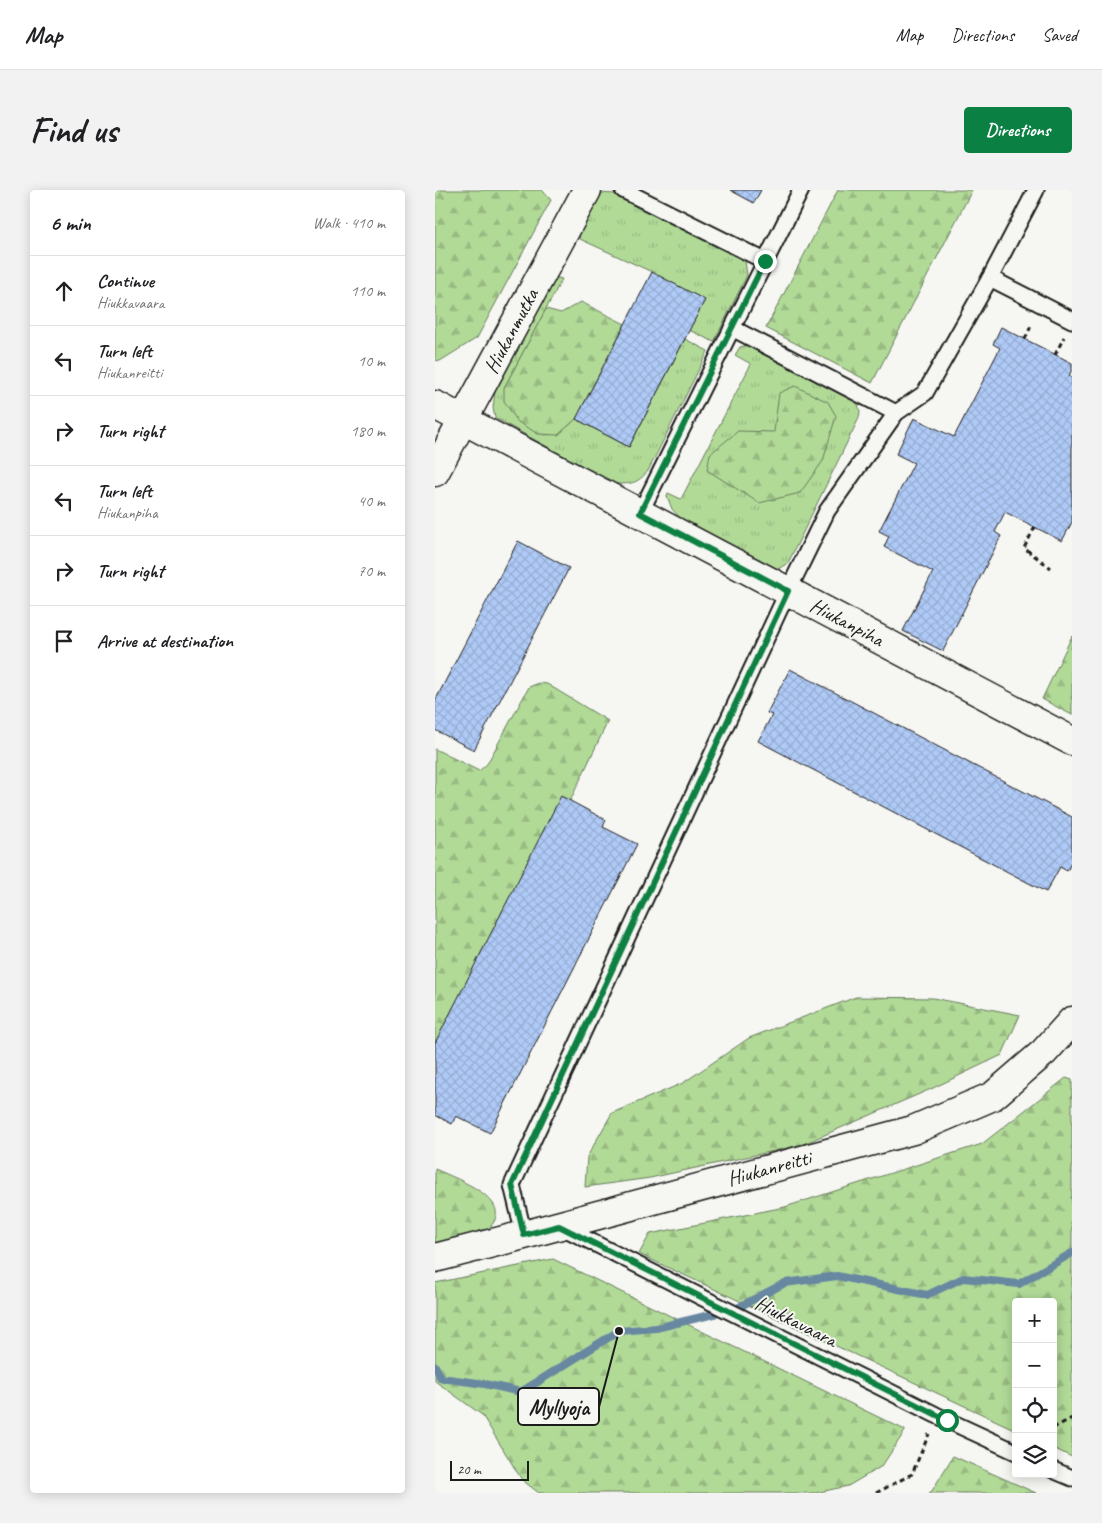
<!DOCTYPE html>
<meta charset="utf-8">
<style>
body{margin:0;font-family:Caveat,sans-serif;background:#f2f2f2;color:#202124}
.controls{position:absolute;right:15px;bottom:15px;display:grid;overflow:hidden;border-radius:5px;box-shadow:0 2px 12px #0003}
.controls button{width:45px;height:45px;display:grid;place-items:center;padding:0;border:0;border-bottom:1px solid #e0e0e0;background:#fff;color:#202124;font:25px sans-serif}
.scale{position:absolute;left:15px;bottom:12px;width:79px;box-sizing:border-box;padding-left:5px;border:2px solid #1c1c1c;border-top:0;font-size:14px;line-height:18px;white-space:nowrap;color:#1c1c1c;-webkit-text-stroke:4px #f6f6f2;paint-order:stroke}
.stop{position:absolute;width:15px;height:15px;margin:-11px;border:4px solid #0b8043;border-radius:50%;background:#fff}
.stop.end{background:#0b8043;border-color:#fff;box-shadow:0 1px 5px #0008}
.list{margin:0;padding:0;list-style:none}
h2{display:flex;justify-content:space-between;align-items:center;height:65px;margin:0;padding:0 20px;font-size:21px}
h2 small{font-size:16px;font-weight:400;color:#757577}
.list li{display:grid;grid-template-columns:32px 1fr auto;gap:15px;align-items:center;box-sizing:border-box;height:70px;padding:0 20px;border-top:1px solid #e0e0e0}
.list b{display:block;font-size:19px;white-space:nowrap}
.list p{margin:0;font-size:16px;white-space:nowrap;color:#757577}
.list em{font-size:16px;font-style:normal;color:#757577}
.icon{flex:none;width:28px;height:28px;fill:none;stroke:currentColor;stroke-width:2;stroke-linecap:round;stroke-linejoin:round}
.map{position:relative;flex:none;width:637px;height:1303px;overflow:hidden;border-radius:5px}
header{display:flex;align-items:center;gap:30px;box-sizing:border-box;height:70px;padding:0 25px;background:#fff;border-bottom:1px solid #e0e0e0}
header strong{font-size:24px}
nav{display:flex;gap:28px;margin-inline-start:auto;font-size:18px}
.intro{display:flex;align-items:center;justify-content:space-between;box-sizing:border-box;height:120px;padding:0 30px}
h1{margin:0;font-size:35px}
.button{padding:12px 22px;border-radius:5px;background:#0b8043;color:#fff;font-size:18px;font-weight:700}
main{display:flex;gap:30px;padding:0 30px}
aside{flex:1;background:#fff;border-radius:5px;box-shadow:0 2px 12px #0003}
.map>svg:first-child{display:block}
.grass{fill:url(#grass-tufts);stroke:#667b5a}
.forest{fill:url(#forest-firs);stroke:#667b5a}
.lines{fill:none;stroke-linecap:round;stroke-linejoin:round}
.stream{stroke:#6888a1;stroke-width:8}
.building{fill:url(#building-cross-hatch);stroke:#1c1c1c}
.lane-casing{stroke:#1c1c1c;stroke-width:19}
.street-casing{stroke:#1c1c1c;stroke-width:31}
.path{stroke:#1c1c1c;stroke-width:3;stroke-dasharray:5 4;stroke-linecap:butt}
.lane{stroke:#f6f6f2;stroke-width:15}
.street{stroke:#f6f6f2;stroke-width:28}
.route{stroke:#0b8043;stroke-width:6}
.labels{text-anchor:middle;dominant-baseline:central;stroke-width:4;stroke-linejoin:round;paint-order:stroke}
.street-label{font-size:21px;fill:#1c1c1c;stroke:#f6f6f2}
.leader{fill:none;stroke:#1c1c1c;stroke-width:2}
.callout-dot{fill:#1c1c1c;stroke:#f6f6f2;stroke-width:2}
.callout{fill:#f6f6f2;stroke:#1c1c1c;stroke-width:2}
.callout-label{font-size:22px;text-anchor:middle;font-weight:bold;fill:#1c1c1c}
</style>
<header>
<strong>Map</strong>
<nav><a>Map</a><a>Directions</a><a>Saved</a></nav>
</header>
<div class="intro"><h1>Find us</h1><a class="button">Directions</a></div>
<main>
<aside>
<h2>6 min<small>Walk · 410 m</small></h2>
<ul class="list">
<li><svg class="icon" aria-label="ahead" viewBox="0 0 24 24"><path d="M12 20V5M6 11l6-6 6 6"/></svg><div><b>Continue</b><p>Hiukkavaara</p></div><em>110 m</em></li>
<li><svg class="icon" aria-label="left" viewBox="0 0 24 24"><path d="M17 20v-9H6M10 6l-5 5 5 5"/></svg><div><b>Turn left</b><p>Hiukanreitti</p></div><em>10 m</em></li>
<li><svg class="icon" aria-label="right" viewBox="0 0 24 24"><path d="M7 20v-9h11M14 6l5 5-5 5"/></svg><div><b>Turn right</b></div><em>180 m</em></li>
<li><svg class="icon" aria-label="left" viewBox="0 0 24 24"><path d="M17 20v-9H6M10 6l-5 5 5 5"/></svg><div><b>Turn left</b><p>Hiukanpiha</p></div><em>40 m</em></li>
<li><svg class="icon" aria-label="right" viewBox="0 0 24 24"><path d="M7 20v-9h11M14 6l5 5-5 5"/></svg><div><b>Turn right</b></div><em>70 m</em></li>
<li><svg class="icon" aria-label="arrive" viewBox="0 0 24 24"><path d="M6 21V4h12l-3 4 3 4H6"/></svg><div><b>Arrive at destination</b></div></li>
</ul>
</aside>
<div class="map">
<svg width="637" height="1303" viewBox="0 0 637 1303">
<defs>
<pattern id="grass-tufts" width="24" height="20" patternUnits="userSpaceOnUse" patternTransform="scale(1.25)"><rect width="24" height="20" fill="#b1da97"/><path d="M3 7l-1-3M5 7V3M7 7l1-3M15 17l-1-3M17 17v-4M19 17l1-3" fill="none" stroke="#98ba82"/></pattern>
<pattern id="forest-firs" width="22" height="20" patternUnits="userSpaceOnUse" patternTransform="scale(1.25)"><rect width="22" height="20" fill="#b1da97"/><path d="M5 1l3.5 6h-7zM16 11l3.5 6h-7z" fill="#98ba82"/></pattern>
<pattern id="building-cross-hatch" width="8" height="8" patternUnits="userSpaceOnUse" patternTransform="scale(1.25)"><rect width="8" height="8" fill="#afcaf7"/><path d="M0 0l8 8M0 8l8-8" fill="none" stroke="#96add3"/></pattern>
</defs>
<rect width="100%" height="100%" fill="#f6f6f2"/>
<filter id="ink" filterUnits="userSpaceOnUse"><feTurbulence type="fractalNoise" baseFrequency=".02" numOctaves="2"/><feDisplacementMap in="SourceGraphic" scale="10" xChannelSelector="R" yChannelSelector="G"/><feConvolveMatrix kernelMatrix="1 2 1 2 8 2 1 2 1" color-interpolation-filters="sRGB"/></filter>
<g filter="url(#ink)">
<g class="grass">
<polygon points="163,3 181,4 303,66 310,71 312,85 279,152 254,140 217,82 145,49 143,40"/>
<path d="M 119,87 L 127,89 L 69,198 L 123,245 L 141,229 L 194,257 L 250,149 L 273,161 L 213,281 C 202,294 196,294 180,294 L 60,228 L 58,218 L 60,201 Z"/>
<polygon points="313,155 422,211 425,221 424,228 353,373 343,379 245,328 237,319 232,306 233,303 246,309 316,174 300,165 305,157"/>
</g>
<g class="forest">
<polygon points="0,0 107,0 116,10 42,148 5,171 0,170"/>
<polygon points="403,0 537,0 437,193 331,138"/>
<polygon points="146,112 190,134 141,229 123,245 103,244 83,232 69,211 69,198 111,119 126,123"/>
<polygon points="360,196 393,212 401,226 388,271 365,303 324,313 272,280 275,264 303,241 339,242 344,203"/>
<polygon points="637,446 637,525 607,509"/>
<polygon points="104,493 112,494 173,531 135,611 0,853 0,559 44,581 52,574 94,497"/>
<polygon points="421,807 498,808 585,825 567,865 496,899 366,955 215,988 150,997 152,967 177,923 248,893 314,848"/>
<polygon points="631,888 637,890 637,1267 618,1258 618,1112 581,1112 581,1240 204,1064 215,1044 350,1017 547,954"/>
<path d="M 0,979 C 19,988 84,1010 53,1039 L 0,1055 Z"/>
<polygon points="118,1069 470,1240 470,1241 447,1276 413,1296 380,1303 104,1303 87,1290 47,1225 0,1191 0,1093"/>
<polygon points="518,1266 601,1303 494,1303 497,1301"/>
</g>
<g class="lines">
<g class="stream">
<polyline points="304,1117 350,1093 402,1086 492,1105 528,1088 584,1094 637,1063"/>
<polyline points="0,1176 6,1188 50,1194 86,1202 184,1141 221,1138 279,1124"/>
</g>
</g>
<g class="building">
<polygon points="295,0 326,0 319,13"/>
<polygon points="217,82 270,110 194,257 141,229"/>
<polygon points="566,137 637,173 637,179 634,186 637,188 637,332 627,351 570,322 560,342 566,346 508,461 468,441 498,382 449,357 454,346 444,341 479,273 461,264 479,228 519,247 565,158 558,154"/>
<polygon points="83,351 134,378 39,560 0,540 0,511"/>
<polygon points="355,479 637,627 637,671 632,681 625,677 611,702 323,551 337,525 332,523"/>
<polygon points="126,606 171,630 168,637 202,654 55,943 21,926 17,934 0,925 0,853"/>
</g>
<g class="lines">
<defs>
<g id="lane">
<polyline points="188,0 330,71"/>
<polyline points="555,88 637,130"/>
<polyline points="297,138 461,223"/>
<polyline points="205,323 366,0"/>
<polyline points="125,1036 501,1225 581,1262"/>
<polyline points="89,1045 77,995 353,401 392,321 461,223 490,203 555,88 601,0"/>
<polyline points="618,1280 637,1288"/>
</g>
<g id="street">
<polyline points="0,215 637,551"/>
<polyline points="0,282 152,0"/>
<polyline points="0,1068 89,1045 478,940 558,906 609,862 637,831"/>
</g>
</defs>
<use href="#lane" class="lane-casing"/>
<use href="#street" class="street-casing"/>
<g class="path">
<polyline points="590,149 597,134"/>
<polyline points="620,165 629,147"/>
<polyline points="600,337 589,358 616,378"/>
<polyline points="618,1238 637,1228"/>
<polyline points="441,1303 477,1284 494,1244"/>
</g>
<use href="#lane" class="lane"/>
<use href="#street" class="street"/>
</g>
</g>
<g class="lines" filter="url(#ink)">
<polyline class="route" points="330,71 205,323 353,401 77,995 89,1045 124,1036 512,1230"/>
</g>
<g class="labels">
<g class="street-label">
<text transform="translate(76 141) rotate(-62)">Hiukanmutka</text>
<text transform="translate(412 432) rotate(28)">Hiukanpiha</text>
<text transform="translate(334 978) rotate(-15)">Hiukanreitti</text>
<text transform="translate(361 1131) rotate(27)">Hiukkavaara</text>
</g>
</g>
<path class="leader" d="M184 1141L164 1217"/>
<circle class="callout-dot" cx="184" cy="1141" r="5"/>
<rect class="callout" x="83" y="1198" width="81" height="37" rx="5"/>
<g class="callout-label">
<text x="124" y="1225">Myllyoja</text>
</g>
</svg>
<div class="controls">
<button>+</button>
<button>−</button>
<button><svg class="icon" aria-label="locate" viewBox="0 0 24 24"><circle cx="12" cy="12" r="6"/><path d="M12 2v4M12 18v4M2 12h4M18 12h4"/></svg></button>
<button><svg class="icon" aria-label="layers" viewBox="0 0 24 24"><path d="M12 4l9 5-9 5-9-5zM3 14l9 5 9-5"/></svg></button>
</div>
<div class="scale">20 m</div>
<div class="stop" style="left:512px;top:1230px"></div>
<div class="stop end" style="left:330px;top:71px"></div>
</div>
</main>
